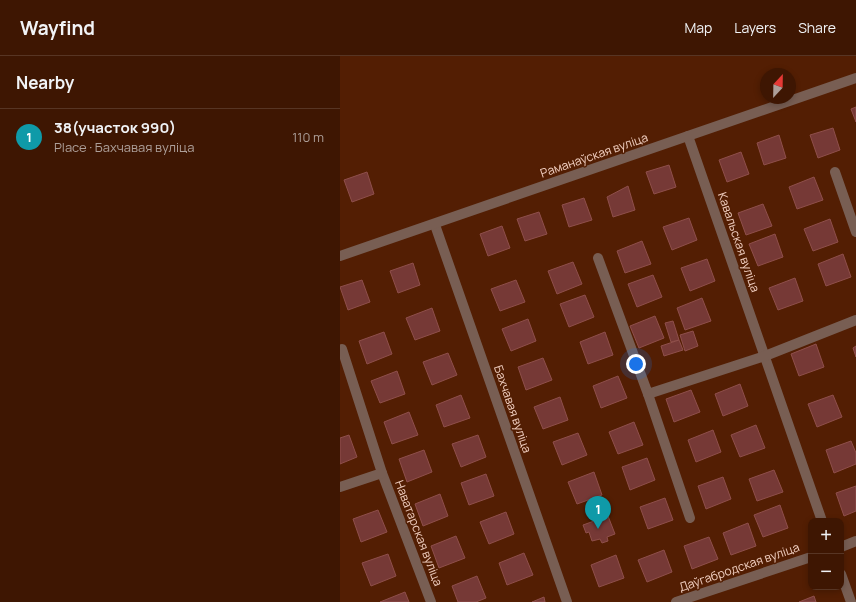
<!DOCTYPE html>
<meta charset="utf-8">
<style>
body{margin:0;font-family:Manrope,sans-serif;background:#492311;color:#f1f3f6}
.controls{position:absolute;right:12px;bottom:12px;display:grid;overflow:hidden;border-radius:8px;box-shadow:0 2px 6px #0003}
.controls button{width:36px;height:36px;display:grid;place-items:center;padding:0;border:0;border-bottom:1px solid #573524;background:#3e1602;color:#f1f3f6;font:20px sans-serif}
.compass{position:absolute;left:420px;top:12px;width:36px;height:36px;border-radius:50%;background:#3e1602;box-shadow:0 2px 6px #0003;rotate:22deg}
.you{position:absolute;left:296px;top:308px;width:14px;height:14px;margin:-10px;border:3px solid #fff;border-radius:50%;background:#1a73e8;box-shadow:0 0 0 6px #1a73e833}
.badge{display:grid;place-items:center;width:26px;height:26px;border-radius:50%;background:#0b8043;color:#fff;font-size:13px;font-weight:700}
.pin{position:absolute;translate:-50% -33px;filter:drop-shadow(0 1px 2px #0008)}
.pin::after{content:'';position:absolute;top:21px;width:14px;height:12px;background:inherit;clip-path:polygon(0 0,100% 0,50% 100%)}
.list{margin:0;padding:0;list-style:none}
h2{display:flex;justify-content:space-between;align-items:center;height:52px;margin:0;padding:0 16px;font-size:17px}
h2 small{font-size:13px;font-weight:400;color:#ad9f99}
.list li{display:grid;grid-template-columns:26px 1fr auto;gap:12px;align-items:center;box-sizing:border-box;height:56px;padding:0 16px;border-top:1px solid #573524}
.list b{display:block;font-size:15px;white-space:nowrap}
.list p{margin:0;font-size:13px;white-space:nowrap;color:#ad9f99}
.list em{font-size:13px;font-style:normal;color:#ad9f99}
.map{position:relative;flex:none;width:516px;height:546px;overflow:hidden}
header{display:flex;align-items:center;gap:24px;box-sizing:border-box;height:56px;padding:0 20px;background:#3e1602;border-bottom:1px solid #573524}
header strong{font-size:19px}
nav{display:flex;gap:22px;margin-inline-start:auto;font-size:14px}
main{display:flex}
aside{flex:1;background:#3e1602}
.map>svg:first-child{display:block}
.building{fill:#763936;stroke:#8f4f4b}
.lines{fill:none;stroke-linecap:round;stroke-linejoin:round}
.street{stroke:#785e53;stroke-width:10}
.labels{text-anchor:middle;dominant-baseline:central;stroke-width:3;stroke-linejoin:round;paint-order:stroke}
.street-label{font-size:12px;fill:#f1cfc1;stroke:#531e03}
</style>
<header>
<strong>Wayfind</strong>
<nav><a>Map</a><a>Layers</a><a>Share</a></nav>
</header>
<main>
<aside>
<h2>Nearby<small></small></h2>
<ul class="list">
<li><span class="badge" style="background:#0f9aa8">1</span><div><b>38(участок 990)</b><p>Place · Бахчавая вуліца</p></div><em>110 m</em></li>
</ul>
</aside>
<div class="map">
<svg width="516" height="546" viewBox="0 0 516 546">
<rect width="100%" height="100%" fill="#531e03"/>
<g class="building">
<polygon points="516,51 516,66 511,53"/>
<polygon points="493,72 500,94 478,102 470,79"/>
<polygon points="439,79 446,102 424,109 417,87"/>
<polygon points="401,96 409,118 387,126 379,104"/>
<polygon points="329,109 336,131 314,138 306,116"/>
<polygon points="27,116 34,138 12,146 4,124"/>
<polygon points="474,121 483,144 457,153 449,131"/>
<polygon points="288,130 295,154 273,161 267,141"/>
<polygon points="244,142 252,164 229,171 222,149"/>
<polygon points="423,148 432,170 406,179 398,157"/>
<polygon points="199,156 207,178 185,185 177,163"/>
<polygon points="349,162 357,184 332,194 323,171"/>
<polygon points="490,163 498,186 473,195 464,173"/>
<polygon points="162,170 170,192 148,200 140,178"/>
<polygon points="435,178 443,201 418,210 409,188"/>
<polygon points="302,185 311,208 285,217 277,195"/>
<polygon points="503,198 511,221 486,230 478,208"/>
<polygon points="367,203 375,225 350,235 341,212"/>
<polygon points="233,206 242,228 217,238 208,215"/>
<polygon points="73,207 80,229 58,237 50,215"/>
<polygon points="313,219 322,241 297,251 288,228"/>
<polygon points="455,222 463,245 438,254 429,232"/>
<polygon points="22,224 30,246 8,254 0,231"/>
<polygon points="176,224 185,246 160,255 151,233"/>
<polygon points="245,239 254,261 229,271 220,248"/>
<polygon points="362,242 371,265 345,274 337,252"/>
<polygon points="92,252 100,275 75,284 66,262"/>
<polygon points="315,260 324,282 299,292 290,270"/>
<polygon points="188,263 196,285 171,295 162,273"/>
<polygon points="333,265 339,284 331,286 325,267"/>
<polygon points="353,275 358,290 345,295 340,279"/>
<polygon points="44,276 52,298 27,308 19,285"/>
<polygon points="265,276 273,299 248,308 240,286"/>
<polygon points="339,284 343,294 324,300 321,290"/>
<polygon points="476,288 484,311 459,320 451,298"/>
<polygon points="516,290 516,301 513,292"/>
<polygon points="108,297 117,319 92,329 83,306"/>
<polygon points="203,302 212,324 186,334 178,311"/>
<polygon points="57,315 65,338 40,347 31,325"/>
<polygon points="278,320 287,342 261,352 253,330"/>
<polygon points="400,328 408,350 383,360 375,338"/>
<polygon points="351,334 360,356 334,366 326,343"/>
<polygon points="121,339 130,362 104,371 96,349"/>
<polygon points="493,339 502,361 477,371 468,348"/>
<polygon points="220,341 228,364 203,373 194,351"/>
<polygon points="69,356 78,379 52,388 44,366"/>
<polygon points="294,366 303,389 278,398 269,376"/>
<polygon points="416,369 425,392 400,401 391,379"/>
<polygon points="373,374 381,396 356,406 348,384"/>
<polygon points="238,377 247,399 222,409 213,386"/>
<polygon points="9,379 17,401 0,408 0,382"/>
<polygon points="138,379 146,401 121,411 112,388"/>
<polygon points="511,385 516,397 516,408 494,417 486,394"/>
<polygon points="84,394 92,416 67,426 59,403"/>
<polygon points="307,402 315,424 290,434 282,411"/>
<polygon points="434,414 443,436 417,445 409,423"/>
<polygon points="254,416 262,439 237,448 228,426"/>
<polygon points="146,418 154,440 129,449 121,427"/>
<polygon points="383,421 391,443 366,453 358,430"/>
<polygon points="516,430 516,455 504,460 496,437"/>
<polygon points="100,438 108,460 83,470 75,448"/>
<polygon points="325,442 333,464 308,473 300,451"/>
<polygon points="440,449 448,472 423,481 414,459"/>
<polygon points="38,454 47,476 21,486 13,463"/>
<polygon points="166,456 174,478 149,488 140,466"/>
<polygon points="268,460 275,478 267,481 268,485 262,487 260,483 252,485 249,476 246,477 243,469"/>
<polygon points="408,467 416,490 391,499 383,477"/>
<polygon points="116,480 125,502 99,512 91,490"/>
<polygon points="369,481 378,503 352,513 344,490"/>
<polygon points="324,494 332,516 307,526 298,504"/>
<polygon points="184,497 193,519 167,529 159,507"/>
<polygon points="48,498 56,520 31,530 22,507"/>
<polygon points="276,499 284,522 259,531 251,509"/>
<polygon points="137,520 146,542 136,546 118,546 112,530"/>
<polygon points="65,536 69,546 40,546"/>
<polygon points="474,540 476,546 459,546"/>
<polygon points="204,541 205,546 192,546"/>
</g>
<g class="lines">
<g class="street">
<polyline points="348,80 482,465"/>
<polyline points="495,116 516,176"/>
<polyline points="95,169 227,546"/>
<polyline points="0,200 516,22"/>
<polyline points="258,202 308,338 425,300 516,264"/>
<polyline points="308,338 350,462"/>
<polyline points="42,417 91,546"/>
<polyline points="0,431 42,417 2,293"/>
<polyline points="501,491 516,485"/>
<polyline points="501,518 511,546"/>
<polyline points="336,546 471,501"/>
</g>
</g>
<g class="labels">
<g class="street-label">
<text transform="translate(254 99) rotate(-19)">Раманаўская вуліца</text>
<text transform="translate(399 186) rotate(71)">Кавальская вуліца</text>
<text transform="translate(173 353) rotate(71)">Бахчавая вуліца</text>
<text transform="translate(79 477) rotate(69)">Наватарская вуліца</text>
<text transform="translate(399 511) rotate(-19)">Даўгабродская вуліца</text>
</g>
</g>
</svg>
<div class="controls">
<button>+</button>
<button>−</button>
</div>
<svg class="compass" viewBox="-18 -18 36 36"><path d="M0-13l5 13h-10z" fill="#e53935"/><path d="M0 13l5-13h-10z" fill="#ad9f99"/></svg>
<div class="you"></div>
<div class="pin badge" style="left:258px;top:473px;background:#0f9aa8">1</div>
</div>
</main>
